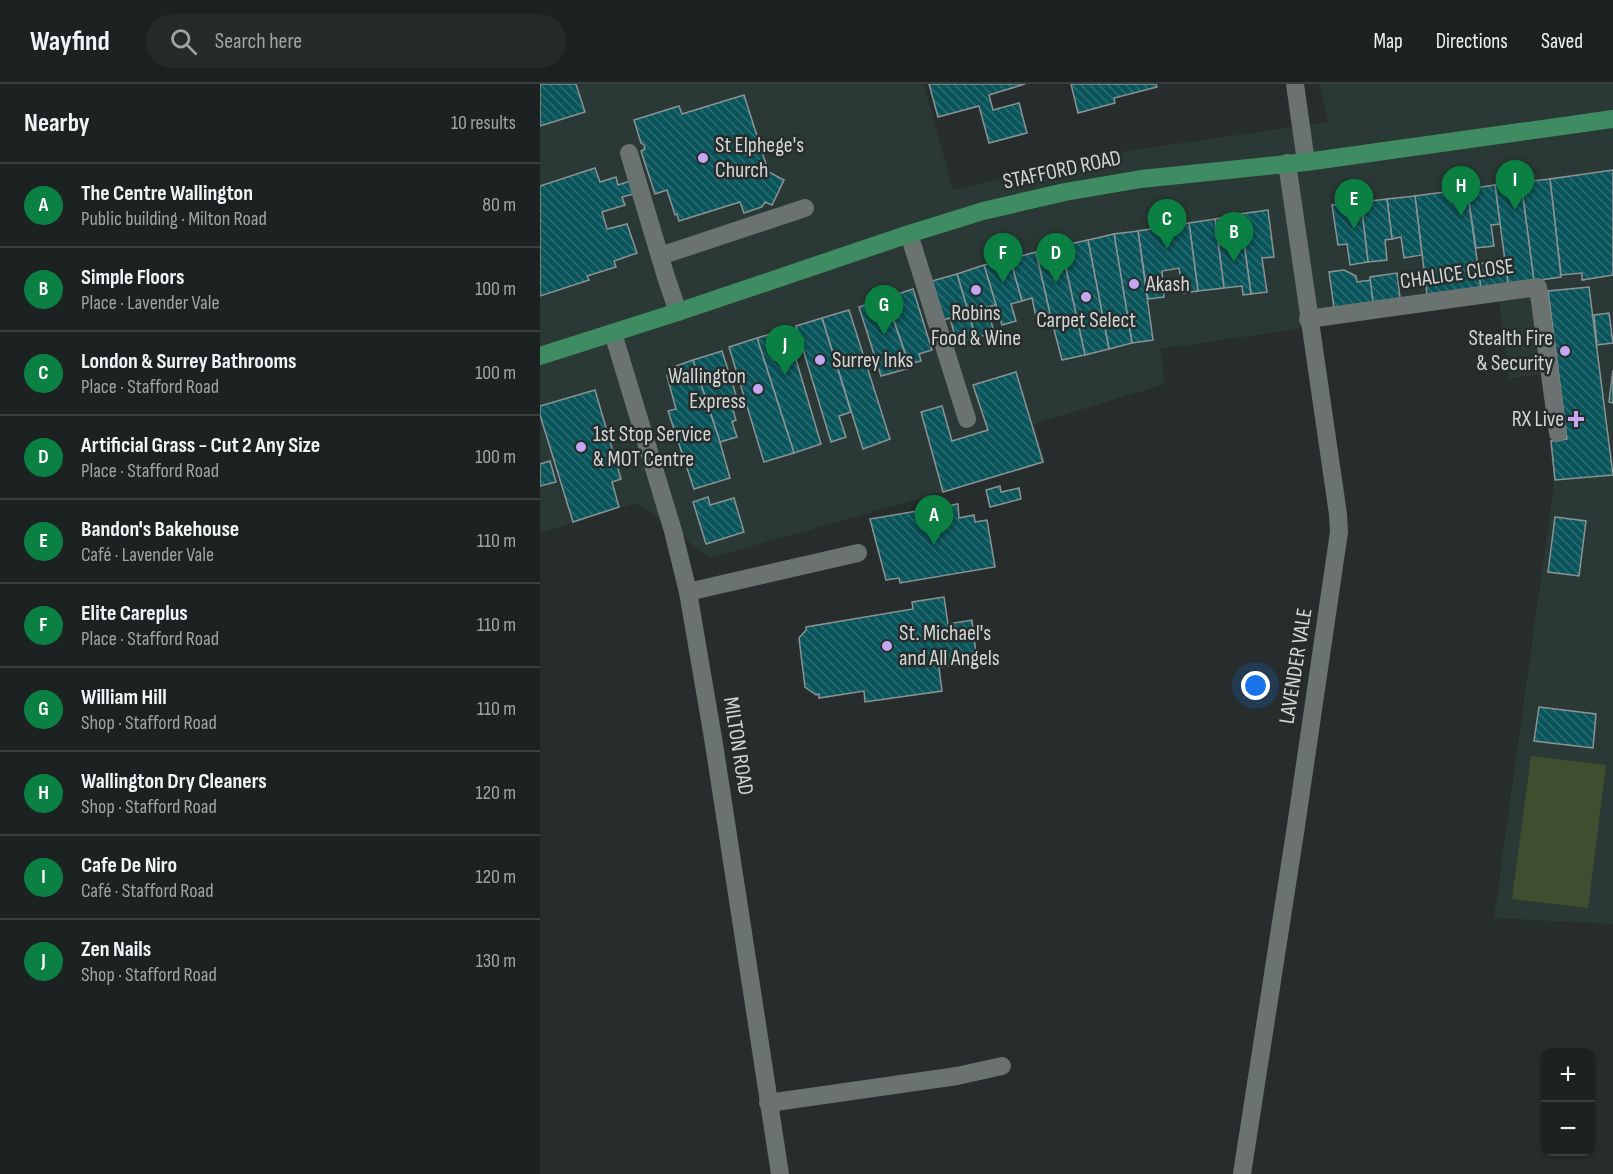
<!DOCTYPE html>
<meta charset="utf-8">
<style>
body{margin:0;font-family:"Sofia Sans Condensed",sans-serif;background:#252a2a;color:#f1f3f6}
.controls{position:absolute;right:18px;bottom:18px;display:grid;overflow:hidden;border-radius:12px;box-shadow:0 2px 4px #0004}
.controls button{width:54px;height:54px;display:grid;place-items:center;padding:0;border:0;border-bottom:2px solid #3a3f3f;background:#1c2221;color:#f1f3f6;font:30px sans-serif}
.you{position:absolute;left:716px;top:602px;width:21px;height:21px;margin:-15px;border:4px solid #fff;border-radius:50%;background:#1a73e8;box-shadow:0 0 0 9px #1a73e833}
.badge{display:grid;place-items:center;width:39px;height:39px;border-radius:50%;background:#0b8043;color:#fff;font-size:20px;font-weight:700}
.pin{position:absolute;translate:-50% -50px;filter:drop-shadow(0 2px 3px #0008)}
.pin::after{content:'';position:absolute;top:32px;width:21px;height:18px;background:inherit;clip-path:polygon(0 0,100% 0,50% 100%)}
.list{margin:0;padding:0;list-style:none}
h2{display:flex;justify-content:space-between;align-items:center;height:78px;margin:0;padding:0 24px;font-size:26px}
h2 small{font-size:20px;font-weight:400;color:#a0a4a5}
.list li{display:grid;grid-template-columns:39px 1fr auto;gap:18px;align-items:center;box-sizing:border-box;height:84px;padding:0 24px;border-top:2px solid #3a3f3f}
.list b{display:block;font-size:22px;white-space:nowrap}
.list p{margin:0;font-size:20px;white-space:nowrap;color:#a0a4a5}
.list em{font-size:20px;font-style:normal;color:#a0a4a5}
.icon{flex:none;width:33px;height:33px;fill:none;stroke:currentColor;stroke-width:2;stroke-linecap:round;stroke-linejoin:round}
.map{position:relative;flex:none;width:1073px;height:1090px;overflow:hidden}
header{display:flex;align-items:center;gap:36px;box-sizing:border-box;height:84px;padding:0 30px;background:#1c2221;border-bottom:2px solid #3a3f3f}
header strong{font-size:28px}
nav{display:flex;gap:33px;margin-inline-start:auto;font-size:21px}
.search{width:420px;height:54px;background:#252a2a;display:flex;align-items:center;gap:15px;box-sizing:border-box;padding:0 21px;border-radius:33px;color:#a0a4a5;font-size:22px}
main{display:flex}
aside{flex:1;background:#1c2221}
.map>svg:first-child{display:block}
.built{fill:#2a3935}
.garden{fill:#404e30}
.building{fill:url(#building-back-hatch);stroke:#8b9394;stroke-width:1.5}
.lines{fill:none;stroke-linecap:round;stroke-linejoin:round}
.minor{stroke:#6b7371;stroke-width:18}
.major{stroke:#3f8b62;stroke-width:18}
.poi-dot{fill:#c4a7f1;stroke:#262d2c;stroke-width:2}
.labels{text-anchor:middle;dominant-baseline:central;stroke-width:5;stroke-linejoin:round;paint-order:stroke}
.poi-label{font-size:22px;fill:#d2d6d5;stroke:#262d2c;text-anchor:start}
.street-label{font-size:22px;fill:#d2d6d5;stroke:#262d2c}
</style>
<header>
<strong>Wayfind</strong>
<div class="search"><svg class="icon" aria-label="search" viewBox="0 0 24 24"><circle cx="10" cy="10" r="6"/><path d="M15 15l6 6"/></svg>Search here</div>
<nav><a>Map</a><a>Directions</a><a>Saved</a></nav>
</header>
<main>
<aside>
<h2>Nearby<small>10 results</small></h2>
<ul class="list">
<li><span class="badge">A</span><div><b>The Centre Wallington</b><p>Public building · Milton Road</p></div><em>80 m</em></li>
<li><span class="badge">B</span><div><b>Simple Floors</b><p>Place · Lavender Vale</p></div><em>100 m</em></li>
<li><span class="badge">C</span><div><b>London &amp; Surrey Bathrooms</b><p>Place · Stafford Road</p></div><em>100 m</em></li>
<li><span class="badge">D</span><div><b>Artificial Grass - Cut 2 Any Size</b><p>Place · Stafford Road</p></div><em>100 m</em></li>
<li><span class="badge">E</span><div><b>Bandon's Bakehouse</b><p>Café · Lavender Vale</p></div><em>110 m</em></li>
<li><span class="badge">F</span><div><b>Elite Careplus</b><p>Place · Stafford Road</p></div><em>110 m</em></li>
<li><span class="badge">G</span><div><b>William Hill</b><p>Shop · Stafford Road</p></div><em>110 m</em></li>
<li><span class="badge">H</span><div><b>Wallington Dry Cleaners</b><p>Shop · Stafford Road</p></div><em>120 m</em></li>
<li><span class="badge">I</span><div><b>Cafe De Niro</b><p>Café · Stafford Road</p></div><em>120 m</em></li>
<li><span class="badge">J</span><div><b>Zen Nails</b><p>Shop · Stafford Road</p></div><em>130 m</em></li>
</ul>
</aside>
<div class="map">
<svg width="1073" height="1090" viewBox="0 0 1073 1090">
<defs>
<pattern id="building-back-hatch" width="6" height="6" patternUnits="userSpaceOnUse" patternTransform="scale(1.5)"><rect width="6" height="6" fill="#0a555b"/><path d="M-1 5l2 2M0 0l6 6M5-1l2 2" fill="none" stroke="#2d6d72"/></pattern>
</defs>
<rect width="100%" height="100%" fill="#262d2c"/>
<polygon class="built" points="0,0 384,0 413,106 558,71 788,38 779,0 1073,0 1073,840 954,834 1014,400 1003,290 969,294 959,216 620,265 625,300 494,340 506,379 170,474 97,419 0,449"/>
<polygon class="garden" points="991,672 1066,681 1048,824 972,815"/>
<g class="building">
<polygon points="0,0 36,0 45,28 0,42"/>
<polygon points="389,0 485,0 449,11 453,26 479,19 487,49 449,59 439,22 398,33"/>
<polygon points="531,0 616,0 617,3 574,14 575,19 538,29"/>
<polygon points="204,11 226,80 223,85 244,96 232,121 225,118 222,123 204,129 200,118 139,137 137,130 135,131 127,106 115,110 101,67 105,65 104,61 101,59 94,36 139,22 142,30"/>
<polygon points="55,84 60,98 76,93 78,101 90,97 94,110 82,113 85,121 62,128 67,145 87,140 97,169 74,177 76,183 47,192 49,196 0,212 0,102"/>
<polygon points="1073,86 1073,191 1042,196 1042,189 1021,191 1010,95"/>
<polygon points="1010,95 1021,193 994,197 981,98"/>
<polygon points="981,98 994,197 968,200 955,101"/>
<polygon points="955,101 960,140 951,141 954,162 936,164 927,105"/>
<polygon points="927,105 941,204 887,210 875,112"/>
<polygon points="875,112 882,171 864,174 861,153 852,155 847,115"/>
<polygon points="847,115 852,155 845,156 847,176 828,178 821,118"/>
<polygon points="821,118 828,178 810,181 807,160 798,161 792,121"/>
<polygon points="728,126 734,173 722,174 727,208 711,210 700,130"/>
<polygon points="700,130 711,210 703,211 702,202 684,204 675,135"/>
<polygon points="675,135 684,204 658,207 649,139"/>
<polygon points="649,139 658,207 643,209 639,184 622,187 624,213 608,215 598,147"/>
<polygon points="598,147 613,256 592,259 574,150"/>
<polygon points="574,150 592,259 569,265 548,156"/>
<polygon points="548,156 569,265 545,271 521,162"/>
<polygon points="521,162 545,271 522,276 510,230 496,168"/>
<polygon points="496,168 510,230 496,233 492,214 482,217 470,175"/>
<polygon points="470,175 482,217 471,220 476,237 462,241 444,181"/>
<polygon points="965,176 968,200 941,204 938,180"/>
<polygon points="444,181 456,221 447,223 454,248 436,254 417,190"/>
<polygon points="804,186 816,192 817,198 831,196 833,218 794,224 789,188"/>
<polygon points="857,189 860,214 833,218 830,193"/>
<polygon points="417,190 436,254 417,259 410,234 403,236 392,197"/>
<polygon points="1049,203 1073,391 1015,396 1011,357 1027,355 1008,207"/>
<polygon points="373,205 392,266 379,270 381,277 369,280 346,214"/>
<polygon points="346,214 370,284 341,292 319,223"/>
<polygon points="309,226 350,355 323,365 282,234"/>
<polygon points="1069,229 1073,259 1057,261 1054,231"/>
<polygon points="282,234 311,328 299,332 306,353 291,358 256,242"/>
<polygon points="247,245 281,360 254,369 217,254"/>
<polygon points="217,254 254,369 224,378 189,263"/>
<polygon points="182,267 196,311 189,313 196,336 192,338 197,353 180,358 153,276"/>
<polygon points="153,276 180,358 190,394 154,405 128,327 136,325 127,292 130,284"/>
<polygon points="1073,286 1073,319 1069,318"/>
<polygon points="476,288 503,378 403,408 381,328 402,322 412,357 448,346 433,301"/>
<polygon points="55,306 81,395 72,398 79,423 33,438 0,331 0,322"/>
<polygon points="10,377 16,398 0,402 0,380"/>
<polygon points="460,402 461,408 479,404 481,415 450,423 446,406"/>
<polygon points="168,413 170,421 194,414 204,448 166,460 153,418"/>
<polygon points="418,420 419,434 434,431 435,438 447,436 455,483 360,499 359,494 346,496 330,435"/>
<polygon points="1015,433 1046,437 1039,492 1008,488"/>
<polygon points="404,513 408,540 432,536 436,570 414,574 415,581 399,583 402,607 325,618 324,607 279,614 279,610 276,611 265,603 259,554 266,546 266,543 373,525 372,518"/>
<polygon points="999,623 1056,630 1053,664 994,657"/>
</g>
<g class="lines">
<g class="minor">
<polyline points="755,0 766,78"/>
<polyline points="89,69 126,193 138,228"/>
<polyline points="369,150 427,335"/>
<polyline points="120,172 265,124"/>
<polyline points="768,235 998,203 1018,349"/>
<polyline points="73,249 133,447 148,508 174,660 240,1090"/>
<polyline points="148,508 318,469"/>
<polyline points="228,1019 417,992 462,982"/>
<polyline points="702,1090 756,742 799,448 798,430 747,79"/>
</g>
<polyline class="major" points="0,272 138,228 369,150 443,127 525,108 601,95 766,78 1073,35"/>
</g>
<g class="poi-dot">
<circle cx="163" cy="74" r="6"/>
<circle cx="594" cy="200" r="6"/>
<circle cx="436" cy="206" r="6"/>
<circle cx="546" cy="213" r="6"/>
<circle cx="1025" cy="267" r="6"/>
<circle cx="280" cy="276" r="6"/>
<circle cx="218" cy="305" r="6"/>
<path d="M1033 326h6v6h6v6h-6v6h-6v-6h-6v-6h6z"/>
<circle cx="41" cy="363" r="6"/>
<circle cx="347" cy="562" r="6"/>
</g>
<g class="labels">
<g class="poi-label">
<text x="175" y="61">St Elphege's<tspan x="175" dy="25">Church</tspan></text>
<text x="606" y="200">Akash</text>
<text x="436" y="229" text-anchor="middle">Robins<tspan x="436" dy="25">Food &amp; Wine</tspan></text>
<text x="546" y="236" text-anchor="middle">Carpet Select</text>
<text x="1013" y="254" text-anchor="end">Stealth Fire<tspan x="1013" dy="25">&amp; Security</tspan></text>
<text x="292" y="276">Surrey Inks</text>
<text x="206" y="292" text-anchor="end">Wallington<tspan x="206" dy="25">Express</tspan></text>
<text x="1024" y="335" text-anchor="end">RX Live</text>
<text x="53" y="350">1st Stop Service<tspan x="53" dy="25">&amp; MOT Centre</tspan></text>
<text x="359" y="549">St. Michael's<tspan x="359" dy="25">and All Angels</tspan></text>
</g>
<g class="street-label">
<text transform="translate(522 86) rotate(-12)">STAFFORD ROAD</text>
<text transform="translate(917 190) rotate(-8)">CHALICE CLOSE</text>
<text transform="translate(756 582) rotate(-81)">LAVENDER VALE</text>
<text transform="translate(198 662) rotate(81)">MILTON ROAD</text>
</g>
</g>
</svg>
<div class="controls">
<button>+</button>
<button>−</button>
</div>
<div class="you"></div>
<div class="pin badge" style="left:394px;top:461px">A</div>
<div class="pin badge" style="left:694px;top:178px">B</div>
<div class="pin badge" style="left:627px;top:165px">C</div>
<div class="pin badge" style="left:516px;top:199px">D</div>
<div class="pin badge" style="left:814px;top:145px">E</div>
<div class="pin badge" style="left:463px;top:199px">F</div>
<div class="pin badge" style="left:344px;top:251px">G</div>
<div class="pin badge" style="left:921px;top:132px">H</div>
<div class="pin badge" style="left:975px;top:126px">I</div>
<div class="pin badge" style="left:245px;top:291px">J</div>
</div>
</main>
